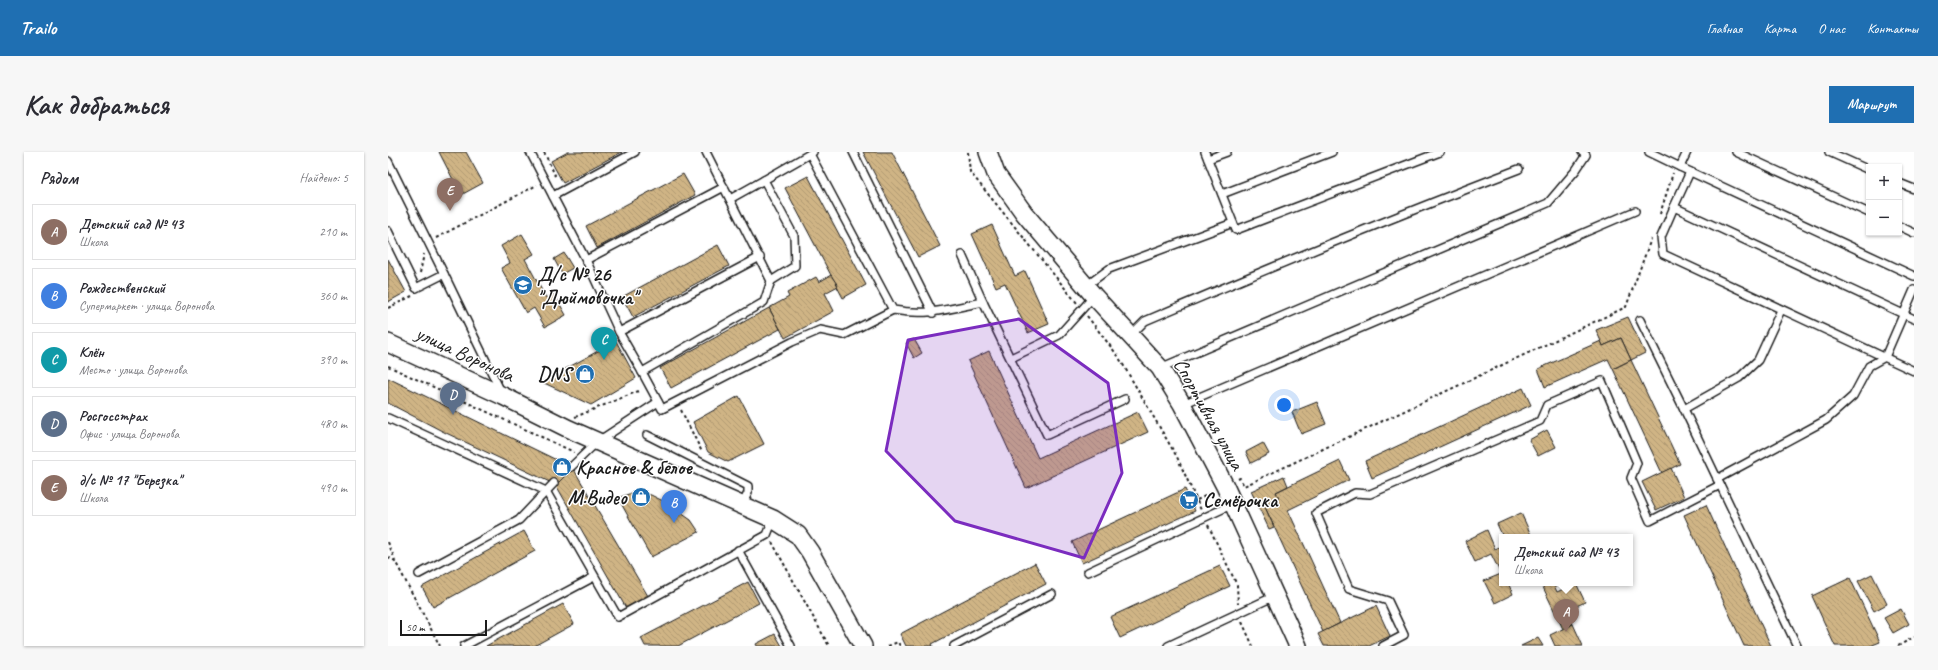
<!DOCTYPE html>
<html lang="ru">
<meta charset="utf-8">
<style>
body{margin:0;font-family:Caveat,sans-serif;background:#f7f7f7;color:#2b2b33}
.controls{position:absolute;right:12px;top:12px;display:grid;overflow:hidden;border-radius:0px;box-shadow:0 1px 3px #0004}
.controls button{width:36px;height:36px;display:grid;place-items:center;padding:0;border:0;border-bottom:1px solid #e1e1e2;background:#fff;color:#2b2b33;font:20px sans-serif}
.scale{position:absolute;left:12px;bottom:10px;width:87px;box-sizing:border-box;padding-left:4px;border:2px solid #1c1c1c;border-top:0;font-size:11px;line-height:14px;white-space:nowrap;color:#1c1c1c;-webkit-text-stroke:3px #fff;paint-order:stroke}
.you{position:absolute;left:896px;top:253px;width:14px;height:14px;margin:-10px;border:3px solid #fff;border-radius:50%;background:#1a73e8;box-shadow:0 0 0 6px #1a73e833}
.badge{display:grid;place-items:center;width:26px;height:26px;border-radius:50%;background:#1f6fb2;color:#fff;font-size:13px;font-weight:700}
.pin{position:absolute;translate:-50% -33px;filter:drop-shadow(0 1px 2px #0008)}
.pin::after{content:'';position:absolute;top:21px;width:14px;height:12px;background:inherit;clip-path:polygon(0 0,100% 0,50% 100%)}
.popup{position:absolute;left:1111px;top:382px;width:134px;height:52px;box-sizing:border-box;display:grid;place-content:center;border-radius:0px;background:#fff;filter:drop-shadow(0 1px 3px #0005);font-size:13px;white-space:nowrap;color:#7c7c81}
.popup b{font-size:15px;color:#2b2b33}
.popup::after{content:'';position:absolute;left:50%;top:100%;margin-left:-8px;border:8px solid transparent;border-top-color:#fff}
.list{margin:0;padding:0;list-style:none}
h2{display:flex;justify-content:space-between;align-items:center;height:52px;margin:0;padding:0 16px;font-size:17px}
h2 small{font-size:13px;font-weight:400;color:#7c7c81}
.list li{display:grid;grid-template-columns:26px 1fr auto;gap:12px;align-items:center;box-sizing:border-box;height:56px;margin:0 8px 8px;padding:0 8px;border:1px solid #e1e1e2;border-radius:0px}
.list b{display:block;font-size:15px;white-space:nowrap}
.list p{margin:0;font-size:13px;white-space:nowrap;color:#7c7c81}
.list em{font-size:13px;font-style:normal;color:#7c7c81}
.map{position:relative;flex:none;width:1526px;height:494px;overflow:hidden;border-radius:0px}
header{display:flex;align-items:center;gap:24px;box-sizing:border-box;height:56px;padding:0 20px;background:#1f6fb2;color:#fff}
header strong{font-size:19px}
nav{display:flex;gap:22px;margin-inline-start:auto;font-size:14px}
.intro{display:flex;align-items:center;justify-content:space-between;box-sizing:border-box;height:96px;padding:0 24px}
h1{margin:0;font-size:28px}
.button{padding:10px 18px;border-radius:0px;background:#1f6fb2;color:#fff;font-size:14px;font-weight:700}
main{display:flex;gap:24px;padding:0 24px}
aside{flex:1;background:#fff;border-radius:0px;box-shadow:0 1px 3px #0004}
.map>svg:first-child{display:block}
.building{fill:url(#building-back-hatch);stroke:#1c1c1c}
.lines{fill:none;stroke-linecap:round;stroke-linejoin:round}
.service-casing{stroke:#1c1c1c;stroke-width:10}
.tertiary-casing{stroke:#1c1c1c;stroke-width:20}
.path{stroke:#1c1c1c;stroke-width:2;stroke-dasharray:3 3;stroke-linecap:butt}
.service{stroke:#fff;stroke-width:7}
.tertiary{stroke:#fff;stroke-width:17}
.marked{fill:#7b2cbf;fill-opacity:0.2;stroke:#7b2cbf;stroke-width:3;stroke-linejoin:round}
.labels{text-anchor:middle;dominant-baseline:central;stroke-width:3;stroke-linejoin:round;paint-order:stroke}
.poi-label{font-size:20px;font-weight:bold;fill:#1c1c1c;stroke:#fff;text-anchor:start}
.street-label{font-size:20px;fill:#1c1c1c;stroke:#fff}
</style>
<header>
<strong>Trailo</strong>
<nav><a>Главная</a><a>Карта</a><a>О нас</a><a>Контакты</a></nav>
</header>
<div class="intro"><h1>Как добраться</h1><a class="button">Маршрут</a></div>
<main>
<aside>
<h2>Рядом<small>Найдено: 5</small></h2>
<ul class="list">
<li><span class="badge" style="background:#8d6e63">A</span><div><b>Детский сад № 43</b><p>Школа</p></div><em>210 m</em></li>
<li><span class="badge" style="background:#3f7fe0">B</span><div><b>Рождественский</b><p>Супермаркет · улица Воронова</p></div><em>360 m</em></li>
<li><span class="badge" style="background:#0f9aa8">C</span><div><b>Клён</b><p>Место · улица Воронова</p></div><em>390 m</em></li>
<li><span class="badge" style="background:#5c6f8a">D</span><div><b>Росгосстрах</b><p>Офис · улица Воронова</p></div><em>480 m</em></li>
<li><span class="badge" style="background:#8d6e63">E</span><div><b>д/с № 17 &quot;Березка&quot;</b><p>Школа</p></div><em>490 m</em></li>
</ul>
</aside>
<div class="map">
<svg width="1526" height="494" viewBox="0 0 1526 494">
<defs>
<pattern id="building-back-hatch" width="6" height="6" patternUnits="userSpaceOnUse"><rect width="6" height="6" fill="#cfb485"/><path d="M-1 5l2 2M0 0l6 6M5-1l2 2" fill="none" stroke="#b19a72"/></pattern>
</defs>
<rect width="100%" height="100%" fill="#fff"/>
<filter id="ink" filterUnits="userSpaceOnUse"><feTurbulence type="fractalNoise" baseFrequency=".025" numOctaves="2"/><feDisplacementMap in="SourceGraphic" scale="8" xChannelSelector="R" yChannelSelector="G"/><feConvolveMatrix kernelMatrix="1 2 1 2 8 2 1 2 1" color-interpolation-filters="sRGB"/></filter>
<g filter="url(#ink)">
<g class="building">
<polygon points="51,0 78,0 95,31 73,43"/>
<polygon points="180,0 234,0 175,31 163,9"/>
<polygon points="475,0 504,0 552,94 530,105"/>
<polygon points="295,22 307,43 209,96 198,74"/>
<polygon points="420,24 478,133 455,146 397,36"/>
<polygon points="604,73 627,124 637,119 661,172 640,181 617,131 608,135 584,82"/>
<polygon points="134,82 146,102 137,107 158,146 166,142 178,163 157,175 146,156 138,161 113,116 122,111 113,94"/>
<polygon points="330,93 341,114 245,165 234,145"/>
<polygon points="176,101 185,116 174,122 166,107"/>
<polygon points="0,107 18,140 0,150"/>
<polygon points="443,123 450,134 437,141 446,159 397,186 381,156 401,145 399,141 428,125 431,130"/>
<polygon points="381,156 392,177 283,236 272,216"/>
<polygon points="1240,165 1257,201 1243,208 1233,186 1215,194 1208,178"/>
<polygon points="1233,186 1243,208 1225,217 1220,207 1157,235 1150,217 1213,189 1215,194"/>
<polygon points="526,187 534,201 526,206 518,191"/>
<polygon points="228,189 248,226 203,253 154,230"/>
<polygon points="601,199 650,306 750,260 760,280 638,336 580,209"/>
<polygon points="1243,208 1292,312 1274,321 1225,217"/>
<polygon points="0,226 185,316 168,333 56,280 0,251"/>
<polygon points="1135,236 1143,253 984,326 977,309"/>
<polygon points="351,244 376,292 340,310 320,300 305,270"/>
<polygon points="929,250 938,272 913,282 904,260"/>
<polygon points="1159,278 1168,295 1150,304 1141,288"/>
<polygon points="875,291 881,302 863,311 858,300"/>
<polygon points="952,309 961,328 900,358 952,471 935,480 876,353 891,346 888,340"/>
<polygon points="185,316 260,444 238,456 168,333"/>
<polygon points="1283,316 1296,345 1268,358 1254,330"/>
<polygon points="896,324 900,334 888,340 891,346 876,353 886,375 881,377 863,339"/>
<polygon points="797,337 807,359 694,411 684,390"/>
<polygon points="246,340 263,343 277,350 303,368 311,380 263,405 230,346"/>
<polygon points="1318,353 1355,434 1383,494 1356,494 1296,363"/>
<polygon points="1133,361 1144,385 1115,385 1109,372"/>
<polygon points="1099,378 1107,397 1114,394 1114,431 1120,431 1125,442 1107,451 1096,429 1113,422 1103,402 1087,410 1077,389"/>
<polygon points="136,379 147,399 45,455 34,435"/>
<polygon points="647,411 658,432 544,492 545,494 518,494 512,482"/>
<polygon points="832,414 842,434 732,486 722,465"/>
<polygon points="1484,422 1499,452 1486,459 1470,429"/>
<polygon points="1462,426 1492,490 1482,494 1447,494 1424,444"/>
<polygon points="360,430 371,451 290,494 257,494 253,486"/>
<polygon points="1153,431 1165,431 1169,440 1188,431 1197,450 1178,459 1185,472 1175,477"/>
<polygon points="175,452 186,472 146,494 98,494"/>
<polygon points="988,454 1002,484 981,494 936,494 930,482"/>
<polygon points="1513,457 1521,472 1505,481 1496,466"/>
<polygon points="1185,472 1195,494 1167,494 1162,483"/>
<polygon points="387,482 394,494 369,494 368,492"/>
<polygon points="1150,486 1155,494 1133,494"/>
</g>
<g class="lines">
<defs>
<g id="service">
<polyline points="142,0 198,108 231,180 254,220"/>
<polyline points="318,0 383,129 376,150 254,220 274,257 404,190 432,178 456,183 505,158"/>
<polyline points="465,0 545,161"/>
<polyline points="817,0 848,78 1052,0"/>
<polyline points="1261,0 1292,15"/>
<polyline points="1299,0 1292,15 1526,124"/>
<polyline points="1348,0 1481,61"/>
<polyline points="1441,0 1481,18"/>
<path d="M 422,2 L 505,158 C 541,164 560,157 595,150 L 659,283 L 737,247"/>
<polyline points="820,7 839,0"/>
<polyline points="0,9 56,122"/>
<polyline points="1302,20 1286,55 1526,167"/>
<polyline points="1511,31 1526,37"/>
<polyline points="834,42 944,0"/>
<polyline points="165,44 247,0"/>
<polyline points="342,47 376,28"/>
<polyline points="1286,55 1273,85 1275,102 1526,219"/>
<polyline points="1511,74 1526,81"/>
<polyline points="0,79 28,136 56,122 113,240"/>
<polyline points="574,103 595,150"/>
<polyline points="198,108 336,35"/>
<polyline points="383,129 407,114 406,84 376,28 425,0"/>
<polyline points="698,134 721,117 845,71"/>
<polyline points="1393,158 1370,208 1351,226 1296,257 1409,494"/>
<polyline points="1252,168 1296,257"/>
<polyline points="231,180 372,105"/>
<path d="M 743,183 L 757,169 C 881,116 1005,65 1131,17"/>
<polyline points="623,206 671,183 706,144"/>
<polyline points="772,216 1160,51 1188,18 1198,3 1194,0"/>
<polyline points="795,252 1247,59"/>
<polyline points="0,266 158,339 230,465 379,383 385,368"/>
<polyline points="259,283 360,334 360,341 354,353"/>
<polyline points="183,315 209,290 270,250"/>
<polyline points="1329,327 1438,268 1465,244 1481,214 1497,205 1526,138"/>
<polyline points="350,398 403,494"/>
<polyline points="700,420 845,352"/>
<polyline points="31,422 131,368 166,331"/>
<polyline points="76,494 206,425"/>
<polyline points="566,494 664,442"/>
<polyline points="780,494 887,444"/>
<polyline points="995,494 1016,483 1000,449 961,437 928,361 967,341 982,342 1152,269 1159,253 1214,229 1249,311 1243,326 1262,369 1332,333"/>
</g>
<g id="tertiary">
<polyline points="600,0 608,22 636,61 706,144 772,216 794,252 837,334 910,494"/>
<polyline points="0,191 115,244 181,277 385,367 410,383 422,400 475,494"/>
</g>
</defs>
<use href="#service" class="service-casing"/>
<use href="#tertiary" class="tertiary-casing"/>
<g class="path">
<polyline points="156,0 167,23 165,24"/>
<polyline points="580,0 582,20 689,151"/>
<polyline points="1272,62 1285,21"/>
<polyline points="48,86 149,33"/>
<polyline points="32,121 36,102"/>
<polyline points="0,156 24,144"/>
<polyline points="699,164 730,204 789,305 813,358"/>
<polyline points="0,214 186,300"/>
<polyline points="293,258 314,300"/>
<polyline points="187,265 253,238"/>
<polyline points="850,327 852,326 856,334 1238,155 1263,87"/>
<polyline points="809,348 825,340"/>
<polyline points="820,373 849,433 850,452"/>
<polyline points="0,390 7,408"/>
<polyline points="384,390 441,494"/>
<polyline points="0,405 7,409 52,494"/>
<polyline points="854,470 865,494"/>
<polyline points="500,494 510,490 512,494"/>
<polyline points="1510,494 1526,485"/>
</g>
<use href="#service" class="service"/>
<use href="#tertiary" class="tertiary"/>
</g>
</g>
<path class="marked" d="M 631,167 L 720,231 L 734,321 L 696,406 L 567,369 L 498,299 L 520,188 Z"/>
<defs>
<symbol id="school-disc" viewBox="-11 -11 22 22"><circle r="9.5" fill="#1f6fb2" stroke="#fff"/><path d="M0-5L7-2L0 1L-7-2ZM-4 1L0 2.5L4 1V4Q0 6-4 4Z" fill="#fff"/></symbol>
<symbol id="shop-disc" viewBox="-11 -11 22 22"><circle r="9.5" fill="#1f6fb2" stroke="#fff"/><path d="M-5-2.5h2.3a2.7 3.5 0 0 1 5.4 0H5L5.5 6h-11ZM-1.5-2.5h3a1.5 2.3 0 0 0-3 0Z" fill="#fff"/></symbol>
<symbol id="supermarket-disc" viewBox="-11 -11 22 22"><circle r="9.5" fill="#1f6fb2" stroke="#fff"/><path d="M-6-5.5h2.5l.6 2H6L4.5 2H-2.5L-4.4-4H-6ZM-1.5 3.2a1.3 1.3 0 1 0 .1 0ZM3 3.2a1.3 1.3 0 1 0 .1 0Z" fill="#fff"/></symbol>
</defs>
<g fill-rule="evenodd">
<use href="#school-disc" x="124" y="122" width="22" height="22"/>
<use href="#shop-disc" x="186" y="211" width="22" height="22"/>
<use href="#shop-disc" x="163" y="304" width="22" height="22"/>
<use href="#shop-disc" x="242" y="334" width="22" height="22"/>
<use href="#supermarket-disc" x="790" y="337" width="22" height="22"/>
</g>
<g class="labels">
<g class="poi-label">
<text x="149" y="122">Д/с № 26<tspan x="149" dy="23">"Дюймовочка"</tspan></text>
<text x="183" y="222" text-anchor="end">DNS</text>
<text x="188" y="315">Красное &amp; белое</text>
<text x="239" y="345" text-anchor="end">М.Видео</text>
<text x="815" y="348">Семёрочка</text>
</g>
<g class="street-label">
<text transform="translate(77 202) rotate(25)">улица Воронова</text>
<text transform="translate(821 262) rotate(61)">Спортивная улица</text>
</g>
</g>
</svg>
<div class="controls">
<button>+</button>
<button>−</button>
</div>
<div class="scale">50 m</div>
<div class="you"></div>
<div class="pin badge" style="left:1178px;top:480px;background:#8d6e63">A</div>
<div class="popup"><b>Детский сад № 43</b>Школа</div>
<div class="pin badge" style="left:286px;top:371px;background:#3f7fe0">B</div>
<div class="pin badge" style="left:216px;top:208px;background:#0f9aa8">C</div>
<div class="pin badge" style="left:65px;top:263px;background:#5c6f8a">D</div>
<div class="pin badge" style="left:62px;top:59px;background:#8d6e63">E</div>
</div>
</main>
